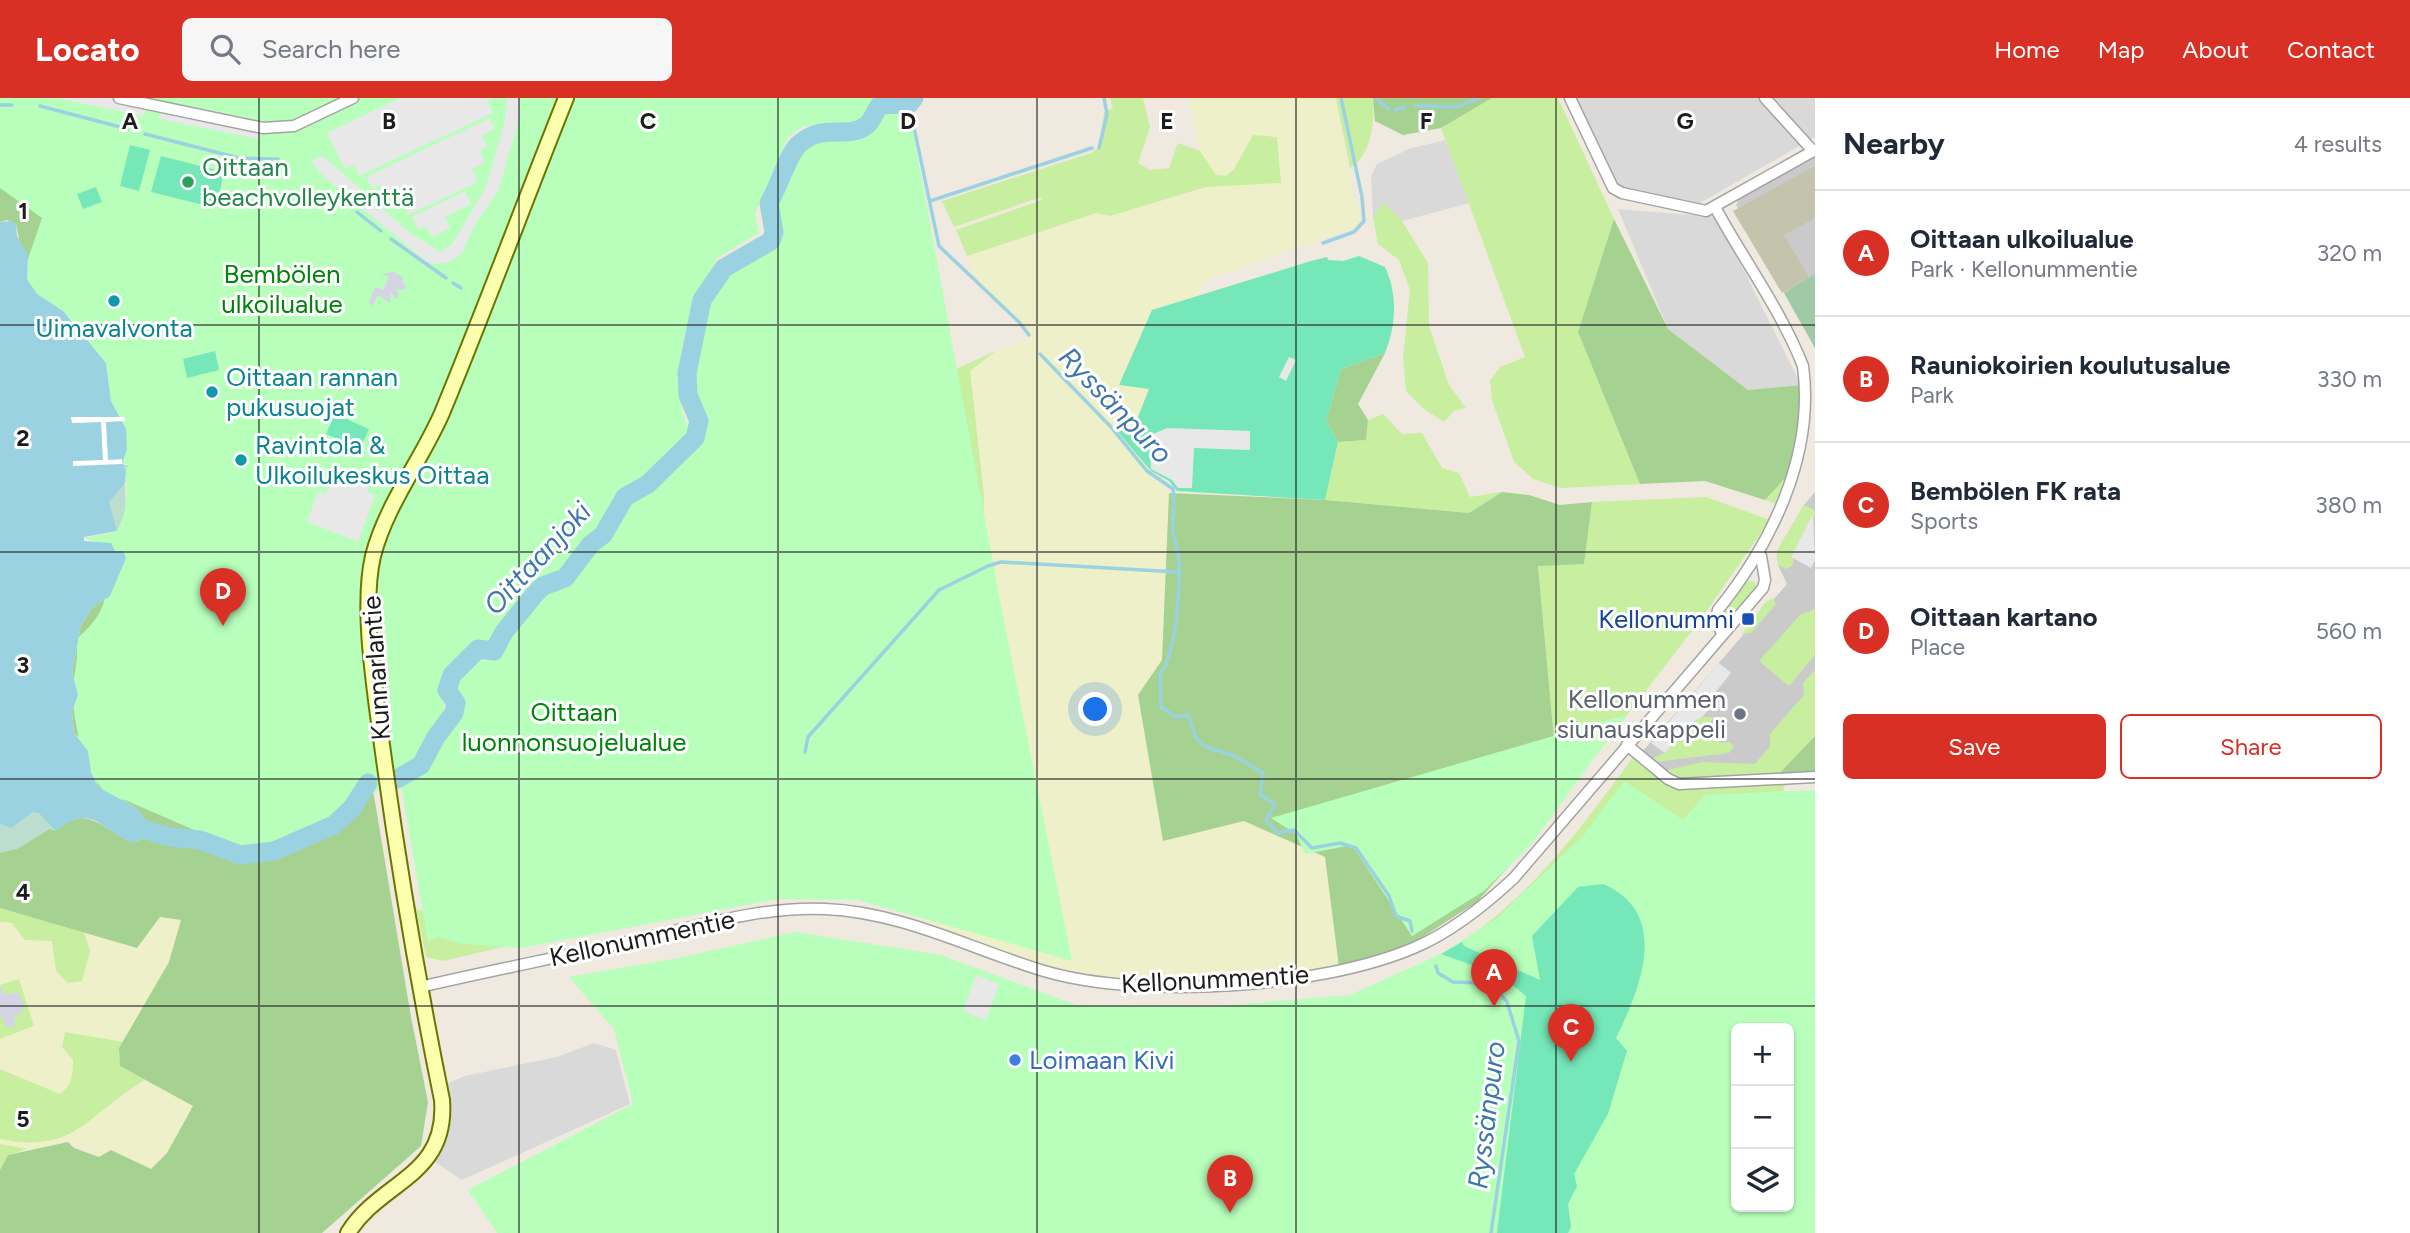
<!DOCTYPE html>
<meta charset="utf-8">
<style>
body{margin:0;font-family:Figtree,sans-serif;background:#f6f6f7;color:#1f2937}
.controls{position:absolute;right:21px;bottom:21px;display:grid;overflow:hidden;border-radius:10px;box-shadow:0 2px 5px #0004}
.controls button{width:63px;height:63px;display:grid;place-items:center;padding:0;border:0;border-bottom:2px solid #e0e1e3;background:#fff;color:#1f2937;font:35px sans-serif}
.you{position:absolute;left:1096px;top:612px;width:24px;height:24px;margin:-18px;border:5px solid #fff;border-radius:50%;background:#1a73e8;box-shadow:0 0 0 10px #1a73e833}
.badge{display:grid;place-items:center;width:46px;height:46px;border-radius:50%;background:#d93025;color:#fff;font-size:23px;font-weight:700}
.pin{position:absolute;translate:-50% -58px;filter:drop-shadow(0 2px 4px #0008)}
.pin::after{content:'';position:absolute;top:37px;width:24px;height:21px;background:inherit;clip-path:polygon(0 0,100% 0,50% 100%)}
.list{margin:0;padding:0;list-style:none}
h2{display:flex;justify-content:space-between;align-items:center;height:91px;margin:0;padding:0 28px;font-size:30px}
h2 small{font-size:23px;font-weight:400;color:#747a83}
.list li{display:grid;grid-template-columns:46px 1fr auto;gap:21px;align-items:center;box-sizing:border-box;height:126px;padding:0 28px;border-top:2px solid #e0e1e3}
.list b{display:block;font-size:26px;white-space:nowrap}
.list p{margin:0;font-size:23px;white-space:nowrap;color:#747a83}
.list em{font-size:23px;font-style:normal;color:#747a83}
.actions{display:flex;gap:14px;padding:21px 28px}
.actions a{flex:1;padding:16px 0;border:2px solid #d93025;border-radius:10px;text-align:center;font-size:24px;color:#d93025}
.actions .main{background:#d93025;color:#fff}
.icon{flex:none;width:38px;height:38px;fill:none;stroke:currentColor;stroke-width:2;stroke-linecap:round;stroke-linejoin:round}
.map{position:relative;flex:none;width:1815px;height:1135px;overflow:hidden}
header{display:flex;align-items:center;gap:42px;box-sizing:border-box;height:98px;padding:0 35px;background:#d93025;color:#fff}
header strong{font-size:33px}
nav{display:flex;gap:38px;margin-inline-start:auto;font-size:24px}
.search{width:490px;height:63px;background:#f6f6f7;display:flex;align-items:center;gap:18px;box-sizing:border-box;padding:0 24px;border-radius:10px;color:#747a83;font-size:26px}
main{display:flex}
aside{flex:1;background:#fff}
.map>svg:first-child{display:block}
.residential{fill:#dad9d9}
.religious{fill:#cacaca}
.construction{fill:#c4c3ab}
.farmland{fill:#eef0c9}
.grass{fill:#c8efa0}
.forest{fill:#a5d290}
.wetland{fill:#bbdece}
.cemetery{fill:#9fcaa5}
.park{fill:#b7ffbb;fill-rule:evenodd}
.pitch{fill:#75e7b9}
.parking{fill:#e8e8e8}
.plaza{fill:#d4d4e4}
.water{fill:#9bd2e1}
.pier{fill:#fff}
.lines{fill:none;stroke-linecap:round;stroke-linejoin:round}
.stream{stroke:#9bd2e1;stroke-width:3.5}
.river{stroke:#9bd2e1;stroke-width:19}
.street-casing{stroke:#a3a3a3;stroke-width:13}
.secondary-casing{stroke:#6b7500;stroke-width:18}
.street{stroke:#fff;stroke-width:10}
.secondary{stroke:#fcffad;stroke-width:14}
.grid{fill:none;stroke:#1c1c1c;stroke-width:2;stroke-opacity:0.55}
.leisure-dot{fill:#2e9e5b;stroke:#fff;stroke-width:2.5}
.culture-dot{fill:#0f9aa8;stroke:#fff;stroke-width:2.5}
.transit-dot{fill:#1a4fb4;stroke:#fff;stroke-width:2.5}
.worship-dot{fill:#6b7280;stroke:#fff;stroke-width:2.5}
.shop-dot{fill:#3f7fe0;stroke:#fff;stroke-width:2.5}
.labels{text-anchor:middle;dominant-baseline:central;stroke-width:6;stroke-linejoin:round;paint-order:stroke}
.leisure-label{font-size:26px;fill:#27864d;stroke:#fff;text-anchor:start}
.park-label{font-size:26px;fill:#008309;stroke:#fff}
.culture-label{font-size:26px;fill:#0d838f;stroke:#fff;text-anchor:start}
.transit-label{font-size:26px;fill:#164399;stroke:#fff;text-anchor:end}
.street-label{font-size:26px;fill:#1c1c1c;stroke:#fff}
.worship-label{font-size:26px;fill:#5b616d;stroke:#fff;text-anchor:end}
.shop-label{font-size:26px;fill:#366cbe;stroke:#fff;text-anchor:start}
.water-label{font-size:28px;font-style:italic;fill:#3d77ac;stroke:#fff}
.grid-label{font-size:23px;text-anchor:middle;font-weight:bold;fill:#1c1c1c;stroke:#fff;stroke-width:6;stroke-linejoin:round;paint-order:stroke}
</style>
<header>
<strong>Locato</strong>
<div class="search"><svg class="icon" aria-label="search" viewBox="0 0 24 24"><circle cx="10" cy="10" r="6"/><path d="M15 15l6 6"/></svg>Search here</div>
<nav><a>Home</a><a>Map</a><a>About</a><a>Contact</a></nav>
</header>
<main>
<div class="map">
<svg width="1815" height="1135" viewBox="0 0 1815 1135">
<rect width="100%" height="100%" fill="#efe9e0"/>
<g class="residential">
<polygon points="1575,0 1815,0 1815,39 1700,105 1624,95 1608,81"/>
<polygon points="1445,42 1470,105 1402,123 1373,119 1371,78 1377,66 1409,51"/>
<polygon points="1618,111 1717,119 1801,287 1748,292 1668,231"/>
<polygon points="594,945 616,952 630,1006 462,1082 435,1064 447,1024 444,987 465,978 557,959"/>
</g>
<g class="religious">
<polygon points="1815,58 1815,250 1736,107 1739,101"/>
<polygon points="1815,394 1815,638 1780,675 1745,677 1663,673 1643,653 1787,486 1778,467 1777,453 1804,407"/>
</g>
<polygon class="construction" points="1815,68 1815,120 1784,137 1809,179 1782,195 1733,113"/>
<g class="farmland">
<polygon points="1189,0 1336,0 1353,97 1361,117 1359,128 1205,182 1199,197 1152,212 1119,287 1149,290 1134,329 1116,332 1169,395 1162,562 1138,597 1163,742 1244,723 1325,759 1339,869 1207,882 1120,883 1073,875 925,826 931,732 984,397 970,273 996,253 1027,241 1029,234 989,196 971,172 967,158 1096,115 1110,118 1206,89 1280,84 1276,39 1247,46 1234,71 1226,78 1216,77 1200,53"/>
<polygon points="0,810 136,850 160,819 181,821 169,864 119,951 193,1007 167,1055 151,1071 111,1052 100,1059 68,1044 8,1057 0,1072"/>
</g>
<g class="grass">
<polygon points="1110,0 1143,0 1150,29 1138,65 1150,72 1169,70 1178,45 1200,53 1216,77 1226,78 1234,71 1253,37 1277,39 1281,85 1206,89 1110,118 1096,115 967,158 956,132 1042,102 1041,99 954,129 942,103 1091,55 1099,49 1104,14 1113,10"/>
<path d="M 1336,0 L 1373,0 C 1375,23 1371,58 1350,70 Z"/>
<polygon points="1492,0 1558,0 1614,121 1578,234 1640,386 1561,390 1533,381 1514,364 1492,302 1490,283 1500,269 1525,259 1441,30"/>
<polygon points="1384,105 1402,123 1428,165 1429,228 1449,287 1466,310 1454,313 1444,324 1424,311 1406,293 1403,261 1410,192 1399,162 1378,146 1373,119"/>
<polygon points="996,253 970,273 984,397 983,436 947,275"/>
<polygon points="1383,316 1402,336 1422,335 1442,370 1459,375 1470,399 1502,394 1469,415 1325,402 1338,344 1365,342 1368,322"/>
<polygon points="1798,366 1782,408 1765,402"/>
<polygon points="1706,399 1770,422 1701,521 1524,751 1556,663 1538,467 1584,465 1592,404"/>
<polygon points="1804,407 1815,412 1815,417 1791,459 1794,461 1792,468 1786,471 1778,467 1777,453"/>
<polygon points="1753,483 1758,488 1756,493 1734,521 1728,523 1723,519 1725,508 1744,484"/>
<polygon points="1773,500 1776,506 1751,535 1742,536 1764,506"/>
<polygon points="1815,511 1815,557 1789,588 1759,563 1800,517"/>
<polygon points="1815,572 1815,638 1780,675 1687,683 1663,673 1702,664 1755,666 1770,648 1770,636 1804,597 1803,585"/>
<polygon points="1700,619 1714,619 1709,626 1714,630 1714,639 1721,645 1729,644 1734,648 1729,655 1655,664 1655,659 1665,655"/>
<path d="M 1634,658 L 1666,685 L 1684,690 L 1786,684 L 1779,706 L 1462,844 C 1534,795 1583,727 1634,658 Z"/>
<polygon points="0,810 84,834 90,853 82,883 68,885 56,873 52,843 25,842 12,825 0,824"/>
<polygon points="416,811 524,844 443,863 426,859"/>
<polygon points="19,881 34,928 0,941 0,887"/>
<path d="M 65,934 L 123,944 L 119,950 L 120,968 L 145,982 C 88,1015 76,1057 0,1041 L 0,971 L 60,996 C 72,988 73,975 73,962 L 62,949 Z"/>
<polygon points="0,1046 27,1051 8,1057 0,1072"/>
</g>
<g class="forest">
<polygon points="1373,0 1492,0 1441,30 1403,37 1375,23"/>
<polygon points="0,17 69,45 27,181 16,126 7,122 0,124"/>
<polygon points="1614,121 1668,231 1748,292 1801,287 1798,366 1765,402 1705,383 1640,386 1578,234"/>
<polygon points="1385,255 1358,306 1368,322 1366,342 1338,344 1326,323 1341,271"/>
<polygon points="1502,394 1529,397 1560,407 1592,404 1584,466 1538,468 1556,663 1524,751 1477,804 1413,845 1339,869 1325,759 1244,723 1163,743 1138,597 1162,562 1169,395 1325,402 1469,415"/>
<path d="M 110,498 L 373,692 L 411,919 L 428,1004 L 421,1048 L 322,1135 L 0,1135 L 0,1072 L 8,1057 L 68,1044 L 74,1050 L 99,1059 L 111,1052 L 151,1071 L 167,1055 L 193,1008 L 120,968 L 119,950 L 169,864 L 181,822 L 160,819 L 137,850 L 0,810 L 0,726 L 62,728 C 85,706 111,736 133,745 L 147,739 L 151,728 L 133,708 L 98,689 L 84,644 L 74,635 L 72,614 L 78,597 L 72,574 L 81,527 L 93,509 Z"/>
<polygon points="1815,638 1815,675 1780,675"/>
</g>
<g class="wetland">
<polygon points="125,385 126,416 117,433 53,395"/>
<path d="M 0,678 L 107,720 L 133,745 C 99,731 92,704 56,733 L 50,731 L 17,751 L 0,755 Z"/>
</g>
<polygon class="cemetery" points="1815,176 1815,250 1784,195"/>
<g class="park">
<path d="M 0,0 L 917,0 L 910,18 L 1001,508 L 1072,863 L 858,802 L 779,801 L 521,850 L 462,846 L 437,839 L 428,845 L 401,686 L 424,670 L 465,607 L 452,588 L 479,555 L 485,564 L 496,558 L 542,497 L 571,486 L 627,400 L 689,356 L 703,322 L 690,271 L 700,219 L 722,167 L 765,142 L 766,112 L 793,49 L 800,43 L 866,39 L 881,12 L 907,12 L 907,3 L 880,2 L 860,26 L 804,28 L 788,39 L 755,115 L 759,135 L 717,160 L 689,220 L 682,250 L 682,313 L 689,333 L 683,351 L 618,401 L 606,429 L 564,480 L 546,483 L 529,499 L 501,531 L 495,550 L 479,548 L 450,573 L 440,597 L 446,613 L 407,673 L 279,759 L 238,761 L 229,747 L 125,702 C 88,701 74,629 73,599 C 72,579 80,562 76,541 C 111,514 108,489 108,448 L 84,440 L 116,434 C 128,414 129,392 123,369 L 129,366 L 122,366 L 126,331 L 111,303 L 106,265 L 63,213 L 37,196 L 27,181 L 27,164 L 42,120 L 0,90 Z"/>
<polygon points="1626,617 1533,744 1484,793 1412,838 1352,747 1305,756 1296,736 1271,720"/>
<path d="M 1624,683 L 1683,722 L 1705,697 L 1815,692 L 1815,1135 L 497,1135 L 468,1092 L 633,1006 L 614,931 L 569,879 L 678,860 L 796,834 L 941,857 L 1076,907 L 1209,909 L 1350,897 L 1441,856 L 1498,819 L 1583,738 ZM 1736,930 L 1789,930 L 1789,1109 L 1736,1109 Z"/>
</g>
<g class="pitch">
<polygon points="130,47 150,52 139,93 120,88"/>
<polygon points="161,58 224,74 216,110 151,94"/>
<polygon points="96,89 102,104 83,111 77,96"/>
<path d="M 1359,158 L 1385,169 C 1398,197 1396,228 1385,255 L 1341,271 L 1326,323 L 1338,344 L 1325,402 L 1177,393 L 1169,383 L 1151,373 L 1116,332 L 1134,329 L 1149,291 L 1119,287 L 1152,212 L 1311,163 L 1327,159 L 1328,162 L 1343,163 Z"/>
<polygon points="215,253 219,272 187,280 183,261"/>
<polygon points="335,316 369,331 360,351 326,336"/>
<path d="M 1603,786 C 1671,815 1641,889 1616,940 L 1627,953 L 1608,1016 L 1574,1076 L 1577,1088 L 1568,1106 L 1571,1129 L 1568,1135 L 1497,1135 L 1526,898 L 1500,877 L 1441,856 L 1462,844 L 1464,848 L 1540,882 L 1532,838 L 1578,789 Z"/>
</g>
<g class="parking">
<polygon points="57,0 119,0 147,6 144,18"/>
<polygon points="400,0 494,0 487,3 493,15 359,78 354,67 345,71 327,35"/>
<polygon points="507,0 519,0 520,18 498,94 475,126 462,155 448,165 431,166 422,160 324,79 311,63 323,58 410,135 441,154 452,146 485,91 504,27"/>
<polygon points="162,9 260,29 258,41 159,21"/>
<polygon points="490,20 495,31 482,37 487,49 480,53 485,65 472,71 478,84 408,117 402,105 395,109 379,87 372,90 366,79"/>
<polygon points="465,93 471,106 445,119 450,130 432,139 426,128 418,132 412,119"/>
<polygon points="1289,259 1296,262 1286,283 1279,279"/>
<polygon points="1167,330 1250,333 1250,352 1194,350 1192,390 1178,390 1172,382 1151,371 1149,338"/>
<polygon points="338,373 370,385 367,394 375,397 358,444 307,424 318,394 325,396"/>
<polygon points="1813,416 1815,462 1811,470 1791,459"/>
<polygon points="1719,565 1731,575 1709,602 1710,610 1703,618 1692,625 1665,655 1651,645"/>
<polygon points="976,877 999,886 986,922 963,913"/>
</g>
<g class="plaza">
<polygon points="394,174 403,179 402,183 406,188 404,192 397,191 399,198 396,201 391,195 390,205 378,197 373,208 369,204 375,189 383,192 389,179 381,176"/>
<polygon points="0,888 4,896 19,895 24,907 23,913 13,919 16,927 7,930 0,915"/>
</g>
<path class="water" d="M 12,123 L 16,126 L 17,138 L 28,157 L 27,181 L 37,196 L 63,213 L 106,265 L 111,303 L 126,331 L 127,351 L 122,366 L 129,369 L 123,369 L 126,371 L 125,385 L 109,404 L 117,433 L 84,439 L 84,443 L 111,445 L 115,453 L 123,453 L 126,460 L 110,498 L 93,509 L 81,527 L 72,574 L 78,597 L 72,614 L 74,635 L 88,653 L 91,674 L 98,689 L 138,711 L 151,728 L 147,739 L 133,745 C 99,731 92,704 56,733 L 39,715 L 33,714 L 11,730 L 0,726 L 0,124 Z"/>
<polygon class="pier" points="71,319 125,319 125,323 106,324 108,362 122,361 122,366 73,368 73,363 103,362 101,324 72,325"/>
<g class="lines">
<g class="stream">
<polyline points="1376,0 1388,11"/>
<polyline points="909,6 939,148 1019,224 1029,237"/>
<polyline points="0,7 12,7"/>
<polyline points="40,8 128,31"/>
<polyline points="1415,8 1458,9 1479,0"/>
<polyline points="1395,12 1405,9"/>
<polyline points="145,36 239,60 278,61"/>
<polyline points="1099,50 1107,16 1104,0"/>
<polyline points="930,103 1092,50"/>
<polyline points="357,114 381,133"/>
<polyline points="391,141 446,180"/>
<polyline points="1323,145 1354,134 1364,123 1362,99 1341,0"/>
<polyline points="453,185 461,190"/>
<path d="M 1040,256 L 1111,329 L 1147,373 L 1173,391 C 1176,406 1172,419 1173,434 C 1174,441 1177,448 1178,455 C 1182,478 1176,561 1160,575 L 1161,609 L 1176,619 L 1188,617 L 1196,640 L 1204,648 L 1237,659 L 1263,675 L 1260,697 L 1275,706 L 1266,722 L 1277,735 L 1294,732 L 1312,750 L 1340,745 L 1356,750 L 1389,798 L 1396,818 L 1410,823 L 1412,833"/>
<polyline points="805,654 808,639 939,492 988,468 1001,464 1178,474"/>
<polyline points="1436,868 1438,875 1453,884 1483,885 1499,894 1507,904 1519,943 1491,1135"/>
</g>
<g class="river">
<path d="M 397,681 L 421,667 L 436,639 L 454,615 L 456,605 L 447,592 L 452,577 L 478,551 L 494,553 L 504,534 L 535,496 L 543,488 L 565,480 L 591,446 L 603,437 L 625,399 L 648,386 L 695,340 L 699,323 L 688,297 L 687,275 L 702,202 L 724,170 L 771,143 L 774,134 L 769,105 C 778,90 788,57 798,47 C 822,24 846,41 864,29 C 872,25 874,14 880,7 L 909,6 L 914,0"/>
<polyline points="149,733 169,739 200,742 240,757 274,753 334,727 352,710 368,685"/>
</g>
<defs>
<g id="street">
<polyline points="119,0 263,30 294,28 353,0"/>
<polyline points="1570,0 1613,90 1622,95 1706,113 1815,52"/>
<polyline points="1765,0 1813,53"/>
<path d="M 1715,109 C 1743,161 1781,212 1803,268 C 1815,358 1771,446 1718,512 L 1716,521 L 1722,536"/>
<polyline points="1627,647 1668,681 1679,686 1815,679"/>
<path d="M 420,889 C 493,872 566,858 639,841 C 699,828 762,808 825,811 C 902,814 971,851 1044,873 C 1142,902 1322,890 1416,849 C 1453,833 1485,807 1514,780 L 1763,490 L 1765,482 L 1761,458"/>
</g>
<path id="secondary" d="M 348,1135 C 381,1082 448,1079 442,1002 C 418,884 398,766 382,647 C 375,593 361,510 373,458 C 386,407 421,363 442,315 C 485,211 524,105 566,0"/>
</defs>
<use href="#street" class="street-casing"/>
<use href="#secondary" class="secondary-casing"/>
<use href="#street" class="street"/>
<use href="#secondary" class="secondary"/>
</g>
<path class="grid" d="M 259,0 L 259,1135M 519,0 L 519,1135M 778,0 L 778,1135M 1037,0 L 1037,1135M 1296,0 L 1296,1135M 1556,0 L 1556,1135M 0,227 L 1815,227M 0,454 L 1815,454M 0,681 L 1815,681M 0,908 L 1815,908"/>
<circle class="leisure-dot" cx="188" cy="84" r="7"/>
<g class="culture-dot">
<circle cx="114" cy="203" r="7"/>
<circle cx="212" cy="294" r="7"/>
<circle cx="241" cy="362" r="7"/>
</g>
<rect class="transit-dot" x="1741" y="514" width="14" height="14" rx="3.5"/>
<circle class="worship-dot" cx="1740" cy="616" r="7"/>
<circle class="shop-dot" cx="1015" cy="962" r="7"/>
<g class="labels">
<g class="leisure-label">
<text x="202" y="69">Oittaan<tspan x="202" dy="30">beachvolleykenttä</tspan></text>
</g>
<g class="park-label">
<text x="282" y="176">Bembölen<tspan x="282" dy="30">ulkoilualue</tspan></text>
<text x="574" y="614">Oittaan<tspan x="574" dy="30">luonnonsuojelualue</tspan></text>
</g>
<g class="culture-label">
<text x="114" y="230" text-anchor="middle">Uimavalvonta</text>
<text x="226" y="279">Oittaan rannan<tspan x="226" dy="30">pukusuojat</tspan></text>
<text x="255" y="347">Ravintola &amp;<tspan x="255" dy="30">Ulkoilukeskus Oittaa</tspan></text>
</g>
<g class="transit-label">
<text x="1734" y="521">Kellonummi</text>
</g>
<g class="street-label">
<text transform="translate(376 570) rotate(-94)">Kunnarlantie</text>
<text transform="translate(642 840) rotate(-12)">Kellonummentie</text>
<text transform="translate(1215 881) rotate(-3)">Kellonummentie</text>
</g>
<g class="worship-label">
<text x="1726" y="601">Kellonummen<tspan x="1726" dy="30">siunauskappeli</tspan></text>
</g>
<g class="shop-label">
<text x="1029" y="962">Loimaan Kivi</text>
</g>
<g class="water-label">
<text transform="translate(1116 307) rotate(46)">Ryssänpuro</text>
<text transform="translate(537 460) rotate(-47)">Oittaanjoki</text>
<text transform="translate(1486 1017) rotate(-83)">Ryssänpuro</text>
</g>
</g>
<g class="grid-label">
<text x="130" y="31">A</text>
<text x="389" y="31">B</text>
<text x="648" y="31">C</text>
<text x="908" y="31">D</text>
<text x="1167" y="31">E</text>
<text x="1426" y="31">F</text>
<text x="1685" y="31">G</text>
<text x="23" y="121">1</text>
<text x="23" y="348">2</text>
<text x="23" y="575">3</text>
<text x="23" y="802">4</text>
<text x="23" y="1029">5</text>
</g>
</svg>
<div class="controls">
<button>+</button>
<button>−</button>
<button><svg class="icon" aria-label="layers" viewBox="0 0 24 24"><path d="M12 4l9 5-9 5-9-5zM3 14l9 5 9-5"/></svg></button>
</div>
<div class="you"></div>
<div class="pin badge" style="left:1494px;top:909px">A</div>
<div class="pin badge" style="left:1230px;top:1115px">B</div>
<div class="pin badge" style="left:1571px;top:964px">C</div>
<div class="pin badge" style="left:223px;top:528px">D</div>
</div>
<aside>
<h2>Nearby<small>4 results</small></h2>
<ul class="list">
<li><span class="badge">A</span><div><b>Oittaan ulkoilualue</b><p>Park · Kellonummentie</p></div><em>320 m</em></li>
<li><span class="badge">B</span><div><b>Rauniokoirien koulutusalue</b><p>Park</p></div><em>330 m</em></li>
<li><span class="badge">C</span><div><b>Bembölen FK rata</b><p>Sports</p></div><em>380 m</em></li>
<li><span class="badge">D</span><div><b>Oittaan kartano</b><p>Place</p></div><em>560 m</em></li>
</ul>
<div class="actions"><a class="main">Save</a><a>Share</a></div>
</aside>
</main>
